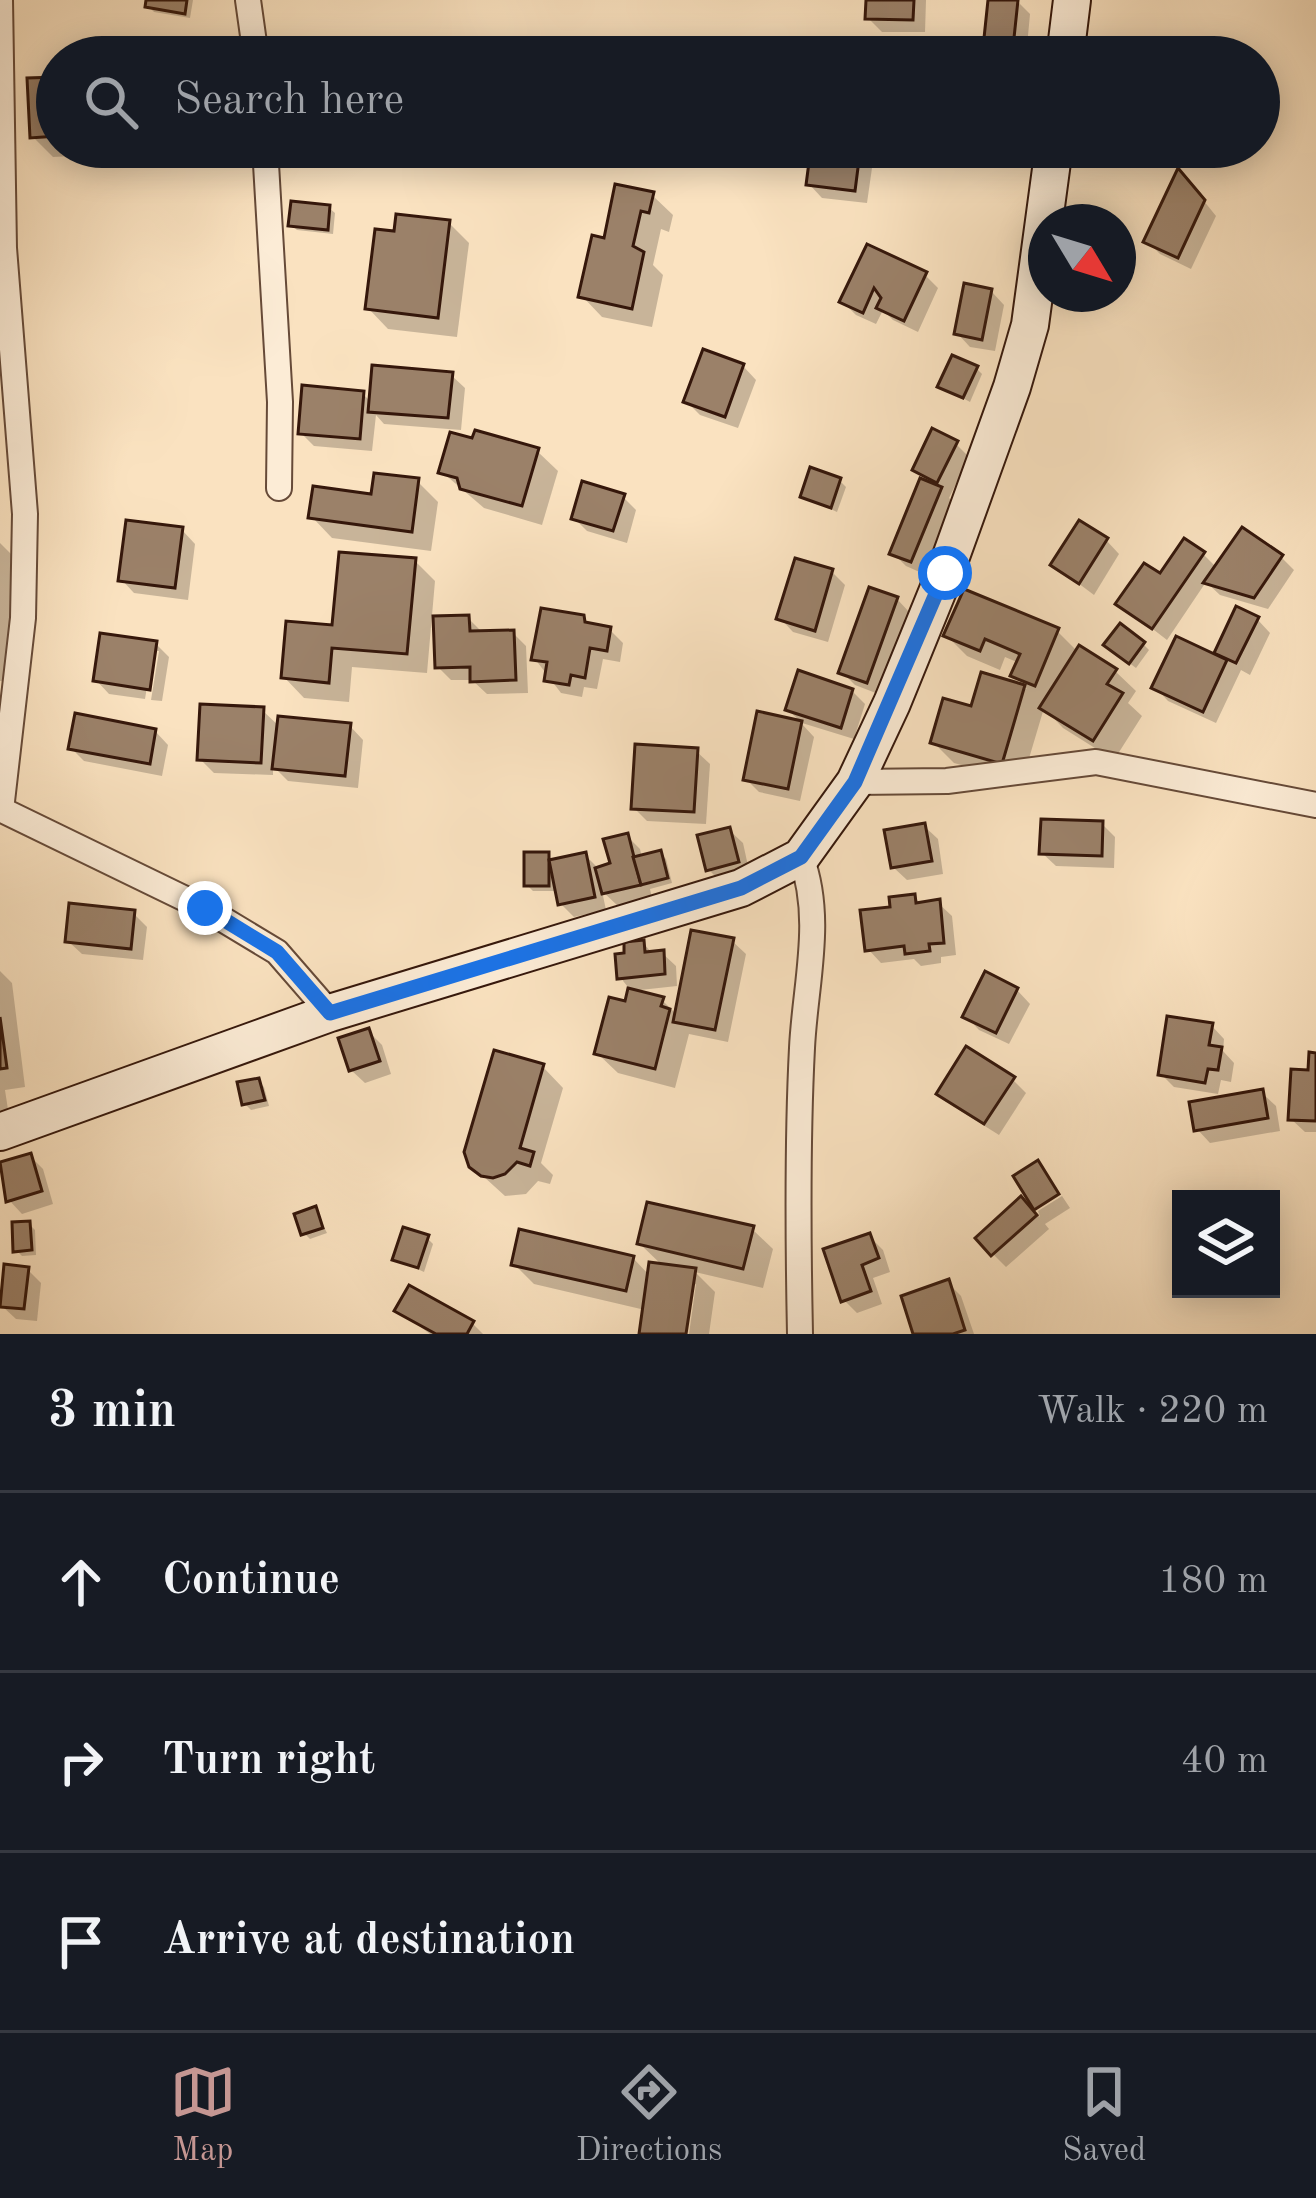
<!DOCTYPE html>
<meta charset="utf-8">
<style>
body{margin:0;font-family:"Old Standard TT",serif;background:#20242c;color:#f1f3f6}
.controls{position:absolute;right:36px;bottom:36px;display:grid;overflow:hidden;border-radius:0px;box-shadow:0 6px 30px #0003}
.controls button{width:108px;height:108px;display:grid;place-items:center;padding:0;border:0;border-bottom:3px solid #363941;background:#171b24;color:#f1f3f6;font:60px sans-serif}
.compass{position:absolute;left:1028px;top:204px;width:108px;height:108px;border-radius:50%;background:#171b24;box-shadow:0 6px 30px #0003;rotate:128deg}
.stop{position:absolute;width:36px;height:36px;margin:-27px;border:9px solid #1a73e8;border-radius:50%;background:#fff}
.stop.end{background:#1a73e8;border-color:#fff;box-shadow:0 3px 12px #0008}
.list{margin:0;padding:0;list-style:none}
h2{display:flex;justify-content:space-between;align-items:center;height:156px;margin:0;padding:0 48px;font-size:51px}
h2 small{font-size:39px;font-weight:400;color:#9ea1a6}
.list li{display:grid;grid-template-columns:78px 1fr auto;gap:36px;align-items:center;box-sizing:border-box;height:180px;padding:0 48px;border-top:3px solid #363941}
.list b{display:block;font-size:45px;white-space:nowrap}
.list em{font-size:39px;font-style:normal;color:#9ea1a6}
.icon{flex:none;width:66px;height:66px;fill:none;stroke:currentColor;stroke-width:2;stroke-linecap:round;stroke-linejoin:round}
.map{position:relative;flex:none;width:1316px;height:1334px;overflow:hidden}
.search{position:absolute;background:#171b24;box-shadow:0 6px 30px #0003;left:36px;right:36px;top:36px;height:132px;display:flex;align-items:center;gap:30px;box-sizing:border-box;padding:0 42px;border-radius:66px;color:#9ea1a6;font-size:45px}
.sheet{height:696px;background:#171b24}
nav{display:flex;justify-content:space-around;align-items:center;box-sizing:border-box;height:168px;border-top:3px solid #363941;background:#171b24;font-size:33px;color:#9ea1a6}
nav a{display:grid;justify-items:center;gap:6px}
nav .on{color:#c59692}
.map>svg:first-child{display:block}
.shadow{fill:#0003}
.building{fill:#9b8169;stroke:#35170b;stroke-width:3}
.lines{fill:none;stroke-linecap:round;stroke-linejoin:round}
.street-casing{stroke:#664a38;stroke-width:28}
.secondary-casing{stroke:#35170b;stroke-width:40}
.street{stroke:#fcecd6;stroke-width:24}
.secondary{stroke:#fcecd6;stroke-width:36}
.route{stroke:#1a73e8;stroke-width:15}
</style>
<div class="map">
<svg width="1316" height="1334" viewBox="0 0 1316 1334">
<rect width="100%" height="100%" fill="#fae2c0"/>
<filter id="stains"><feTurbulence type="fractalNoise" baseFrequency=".00167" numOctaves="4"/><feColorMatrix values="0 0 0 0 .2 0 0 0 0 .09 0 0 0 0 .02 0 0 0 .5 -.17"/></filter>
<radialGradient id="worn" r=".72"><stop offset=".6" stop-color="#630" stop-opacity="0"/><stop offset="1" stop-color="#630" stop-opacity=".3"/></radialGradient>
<g class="shadow">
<polygon points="149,0 193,0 190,18 154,12 148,6"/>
<polygon points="869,0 926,0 925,32 882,32 868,18"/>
<polygon points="991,0 1017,1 1030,14 1026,57 985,57"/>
<polygon points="57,80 57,147 148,147 148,152 53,157 33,137"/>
<polygon points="965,147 1008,147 1006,157 971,154"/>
<polygon points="858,155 872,168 867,203 822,198 809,184"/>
<polygon points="1191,185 1216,216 1191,269 1160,254 1147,241"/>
<polygon points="652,195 673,215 669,232 661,229 653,265 663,275 652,327 602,317 582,296 606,241"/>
<polygon points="329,208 335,213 333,234 297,230 291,225"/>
<polygon points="449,223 469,243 457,337 388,329 368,308 397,234"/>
<polygon points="868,248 925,275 938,288 918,332 893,320 883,310 876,324 856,315 843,302"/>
<polygon points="991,291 1004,305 995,351 970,347 957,333"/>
<polygon points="743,366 756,380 738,428 700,415 687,402"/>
<polygon points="976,368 982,374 970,402 941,386"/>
<polygon points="451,375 465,388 461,430 384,424 376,415 372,451 314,446 301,433 363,394 372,403"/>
<polygon points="956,444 969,457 949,498 954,503 924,574 906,566 893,553 924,478 915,469"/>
<polygon points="537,451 558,471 542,525 484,508 442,472"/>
<polygon points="417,481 438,502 431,551 332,538 312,517"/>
<polygon points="840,481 846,487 837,512 803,496"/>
<polygon points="623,497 636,510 627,543 587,531 574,518"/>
<polygon points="182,530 195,544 188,600 134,593 121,579"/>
<polygon points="1106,540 1119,554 1094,595 1054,565"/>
<polygon points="0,543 14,557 11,682 0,681"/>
<polygon points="1203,554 1217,568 1281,557 1294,570 1268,609 1220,595 1206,582 1167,640 1119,603"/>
<polygon points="415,561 435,581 427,673 352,667 349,702 304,698 284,677"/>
<polygon points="832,572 845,585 828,642 793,632 780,618"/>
<polygon points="897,599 910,613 881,695 855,685 842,672"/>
<polygon points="1238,610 1257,619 1270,633 1250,675 1241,670 1216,723 1168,701 1155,687 1215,657"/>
<polygon points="468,618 481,631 513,633 526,646 528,693 487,694 472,680 451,680 438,667"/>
<polygon points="583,618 591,626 610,630 623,643 620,662 603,659 597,689 584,687 582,697 561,693 535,659"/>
<polygon points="1057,631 1078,652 1115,671 1136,691 1128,703 1142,716 1114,760 1063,728 1044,708 1022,782 954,763 934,743 973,710 983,676 1027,689 1014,675 1019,663 1005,657 1000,670 967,656 947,636"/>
<polygon points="156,644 169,657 162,701 151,700 159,651 153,651 145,699 109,694 96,680"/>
<polygon points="1143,644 1149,650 1136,668 1112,650"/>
<polygon points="852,691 865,704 854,739 802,723 788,710"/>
<polygon points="262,710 280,727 350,726 363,740 358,788 288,781 273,766 273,775 214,773 200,759"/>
<polygon points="801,723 814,737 800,801 759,792 746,779"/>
<polygon points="155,731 168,745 162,776 84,761 71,748"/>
<polygon points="696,751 710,764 706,824 647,821 634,808"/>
<polygon points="1102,824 1115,837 1114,868 1056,866 1042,853"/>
<polygon points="924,826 938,839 943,874 907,880 893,867"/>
<polygon points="729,830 743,843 750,875 722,883 709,870"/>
<polygon points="627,836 640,849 642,858 660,853 666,859 672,883 650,889 652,898 618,906 602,891 606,910 574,917 561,904 558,891 533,891 527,885 547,855 555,862 585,855 599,869 614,866"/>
<polygon points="914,897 922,905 938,903 952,916 956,955 941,957 941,963 921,966 914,959 881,963 868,949 894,909"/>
<polygon points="133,913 147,927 143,960 82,954 68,941"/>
<polygon points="732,941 746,954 728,1042 689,1034 675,1088 618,1073 597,1053 627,1005 662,1000 677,1015"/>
<polygon points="643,943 653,954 662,953 676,966 677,986 631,991 620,977"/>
<polygon points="0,971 12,983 25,1087 5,1090 11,1129 0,1131"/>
<polygon points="1017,990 1030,1004 1009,1044 979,1030 966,1016"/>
<polygon points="1211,1025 1224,1039 1223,1051 1234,1063 1231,1082 1221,1080 1218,1094 1174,1087 1161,1074"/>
<polygon points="369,1032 382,1045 391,1074 365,1083 351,1070"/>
<polygon points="1316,1056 1316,1132 1305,1132 1291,1119"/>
<polygon points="543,1067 563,1088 541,1163 553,1175 550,1184 538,1181 526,1194 505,1196 472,1166"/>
<polygon points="1013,1080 1026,1093 999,1135 953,1106 940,1093"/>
<polygon points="258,1081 264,1087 269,1106 251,1110 245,1104"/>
<polygon points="1262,1093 1276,1106 1280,1131 1210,1143 1197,1129"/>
<polygon points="30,1156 43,1169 53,1204 22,1214 9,1200 0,1165"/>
<polygon points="1062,1196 1070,1208 1045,1224 1049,1229 1006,1267 993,1254 1021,1200 1040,1217 1038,1211"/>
<polygon points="315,1209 327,1233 310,1239 304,1233"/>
<polygon points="29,1224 35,1230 36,1255 22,1256 16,1250"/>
<polygon points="752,1229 773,1249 763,1288 695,1272 715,1292 709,1334 689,1334 696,1284 645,1310 534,1284 514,1264 633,1258 650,1276 664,1267 640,1244"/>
<polygon points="869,1236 883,1250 890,1272 873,1278 882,1304 857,1313 844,1300"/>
<polygon points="427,1238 433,1244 424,1272 396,1259"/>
<polygon points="28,1270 41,1283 37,1321 16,1319 2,1306"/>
<polygon points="948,1283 961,1296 974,1334 917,1334"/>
<polygon points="398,1310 472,1323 483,1334 430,1334"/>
</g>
<g class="building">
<polygon points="146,0 187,0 185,14 145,7"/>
<polygon points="866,0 914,0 913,20 865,19"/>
<polygon points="988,0 1018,0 1012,57 982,57"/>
<polygon points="608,39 645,47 642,57 594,57 596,49 605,50"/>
<polygon points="57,77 57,136 30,138 27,78"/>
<polygon points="811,147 860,152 855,191 806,185"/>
<polygon points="1178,168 1205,200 1178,258 1143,242"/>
<polygon points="615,184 654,192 649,213 641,211 633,246 644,252 632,309 578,297 592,235 604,238"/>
<polygon points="291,201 330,205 328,230 288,226"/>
<polygon points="396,214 450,220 438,318 365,309 375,229 394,231"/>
<polygon points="867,244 927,272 904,321 876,308 881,298 874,288 863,313 839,302"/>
<polygon points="964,283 992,289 982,340 954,334"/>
<polygon points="703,349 744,364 725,417 683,402"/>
<polygon points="952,355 978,366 963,398 937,387"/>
<polygon points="372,365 453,372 448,418 368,412"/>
<polygon points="302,385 364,391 360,439 298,434"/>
<polygon points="932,428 958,441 937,483 912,470"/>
<polygon points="475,430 539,448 522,506 460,489 457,478 438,473 450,432 472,438"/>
<polygon points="810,467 841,478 831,508 800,497"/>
<polygon points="374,473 419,478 412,532 308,518 313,486 371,494"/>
<polygon points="920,478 942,487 911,562 889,554"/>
<polygon points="582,481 625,494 613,531 571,519"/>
<polygon points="126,520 183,527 175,588 118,581"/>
<polygon points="1079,520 1108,538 1079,584 1050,565"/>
<polygon points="1242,527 1283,555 1254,598 1203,583"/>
<polygon points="1184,538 1205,552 1152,629 1115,604 1144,563 1160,573"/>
<polygon points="339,552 416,558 407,654 332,648 329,683 281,678 286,621 332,625"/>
<polygon points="795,558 833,569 815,631 776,619"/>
<polygon points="869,587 898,597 867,683 838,673"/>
<polygon points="964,589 1059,628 1035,686 1010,676 1020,654 985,639 980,651 943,636"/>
<polygon points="1236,606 1259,617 1236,663 1214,653"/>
<polygon points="541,608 584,615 585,622 611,627 607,651 590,648 585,678 571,675 569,685 544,681 547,662 531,660"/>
<polygon points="469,615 470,631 514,630 516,680 470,682 470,667 435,668 433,616"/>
<polygon points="1120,623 1145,642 1129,664 1103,645"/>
<polygon points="100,633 157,641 150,690 93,681"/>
<polygon points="1176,636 1227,660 1203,712 1151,688"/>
<polygon points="1079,645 1117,669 1107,684 1123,693 1093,741 1039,708"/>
<polygon points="798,670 853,689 841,728 785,710"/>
<polygon points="981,672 1025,685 1002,764 930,743 943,698 971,706"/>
<polygon points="200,704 264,707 261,763 197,760"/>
<polygon points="757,711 802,721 788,789 743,780"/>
<polygon points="75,713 156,729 150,764 68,749"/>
<polygon points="278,716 351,723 345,776 272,769"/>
<polygon points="635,744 698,748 694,812 631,809"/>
<polygon points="1041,819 1103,821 1102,856 1039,854"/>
<polygon points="925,823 932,861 891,868 884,830"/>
<polygon points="730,827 739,862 706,871 697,835"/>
<polygon points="628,833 641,885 602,894 595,868 610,863 603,839"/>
<polygon points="661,850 668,878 641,885 633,857"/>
<rect x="524" y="852" width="25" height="34"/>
<polygon points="586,852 595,897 558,905 549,860"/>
<polygon points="915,894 916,903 940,899 944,943 929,944 930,951 905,954 904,946 865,951 860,910 890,907 889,897"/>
<polygon points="69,903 135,910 131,949 65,942"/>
<polygon points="691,930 734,938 715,1030 673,1022"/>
<polygon points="644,940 645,952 664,950 665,974 617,979 615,954 624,953 624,942"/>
<polygon points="985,971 1018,988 996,1033 962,1017"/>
<polygon points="628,988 664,997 661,1006 670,1009 655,1069 594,1054 609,997 625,1001"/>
<polygon points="1167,1016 1213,1023 1209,1045 1222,1047 1218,1070 1208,1069 1205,1083 1158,1075"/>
<polygon points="0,1017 7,1068 0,1069"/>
<polygon points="369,1028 380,1061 349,1071 338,1038"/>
<polygon points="966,1046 1015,1077 984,1124 936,1094"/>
<polygon points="494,1050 544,1064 520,1148 534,1152 530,1166 517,1162 505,1174 493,1178 481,1176 469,1167 464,1152"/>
<polygon points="1309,1052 1316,1053 1316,1121 1288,1120 1291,1069 1308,1070"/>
<polygon points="259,1078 265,1100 242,1105 237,1082"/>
<polygon points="1263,1089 1268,1118 1194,1131 1189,1102"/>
<polygon points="31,1153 42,1191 6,1202 0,1162"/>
<polygon points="1038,1160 1059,1194 1034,1210 1013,1176"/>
<polygon points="1021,1196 1037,1215 991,1256 975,1238"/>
<polygon points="647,1202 754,1226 743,1269 637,1244"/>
<polygon points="316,1206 323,1228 301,1235 294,1214"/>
<polygon points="30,1221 32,1250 13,1252 12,1222"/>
<polygon points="403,1227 429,1235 418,1268 392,1260"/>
<polygon points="519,1229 634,1256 626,1291 511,1265"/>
<polygon points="870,1233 879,1258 862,1265 871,1291 841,1302 823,1249"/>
<polygon points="649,1262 696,1268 686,1334 639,1334"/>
<polygon points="4,1264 29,1267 24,1309 0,1307"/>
<polygon points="949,1279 965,1330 953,1334 913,1334 901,1296"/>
<polygon points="409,1285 474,1321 467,1334 436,1334 394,1311"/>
</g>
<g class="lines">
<defs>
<g id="street">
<polyline points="0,0 4,248 25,514 23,618 1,810"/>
<polyline points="248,0 256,57"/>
<polyline points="265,147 280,402 279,488"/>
<polyline points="855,782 947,781 1096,762 1316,805"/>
<polyline points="0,809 204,908 277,952 330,1013"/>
<path d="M 800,1334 C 798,1238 797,1144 802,1048 C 805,984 824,919 801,857"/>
</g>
<g id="secondary">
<polyline points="1065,57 1072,0"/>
<polyline points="0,1132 330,1013 741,888 801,857 855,782 892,703 945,573 1012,387 1030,325 1054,147"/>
</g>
</defs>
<use href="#street" class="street-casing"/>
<use href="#secondary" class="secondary-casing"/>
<use href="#street" class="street"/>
<use href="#secondary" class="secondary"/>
</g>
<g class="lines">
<polyline class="route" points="205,908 277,952 330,1013 741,888 801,857 855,782 945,573"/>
</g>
<rect width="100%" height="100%" filter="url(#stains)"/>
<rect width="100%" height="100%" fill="url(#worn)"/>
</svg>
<div class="controls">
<button><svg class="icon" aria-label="layers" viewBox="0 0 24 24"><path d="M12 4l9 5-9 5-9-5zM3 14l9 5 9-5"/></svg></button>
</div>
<svg class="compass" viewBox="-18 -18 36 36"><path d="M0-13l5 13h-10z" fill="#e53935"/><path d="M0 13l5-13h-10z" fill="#9ea1a6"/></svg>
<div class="stop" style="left:945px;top:573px"></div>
<div class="stop end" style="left:205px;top:908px"></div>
<div class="search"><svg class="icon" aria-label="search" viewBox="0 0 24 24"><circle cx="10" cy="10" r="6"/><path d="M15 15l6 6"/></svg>Search here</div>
</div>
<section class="sheet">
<h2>3 min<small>Walk · 220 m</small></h2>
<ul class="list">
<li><svg class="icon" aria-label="ahead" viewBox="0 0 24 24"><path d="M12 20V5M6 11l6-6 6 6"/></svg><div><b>Continue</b></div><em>180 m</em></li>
<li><svg class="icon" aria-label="right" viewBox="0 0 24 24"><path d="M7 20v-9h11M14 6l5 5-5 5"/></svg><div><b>Turn right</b></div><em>40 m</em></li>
<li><svg class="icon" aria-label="arrive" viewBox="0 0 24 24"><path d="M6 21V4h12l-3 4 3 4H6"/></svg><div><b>Arrive at destination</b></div></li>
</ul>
</section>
<nav>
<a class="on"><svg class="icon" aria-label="map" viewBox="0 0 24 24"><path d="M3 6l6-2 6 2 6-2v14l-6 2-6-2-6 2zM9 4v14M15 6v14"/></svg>Map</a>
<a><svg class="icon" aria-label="directions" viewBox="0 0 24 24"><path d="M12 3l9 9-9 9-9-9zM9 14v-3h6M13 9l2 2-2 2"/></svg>Directions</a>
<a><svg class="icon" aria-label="saved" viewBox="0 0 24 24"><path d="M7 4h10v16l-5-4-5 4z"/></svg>Saved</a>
</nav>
